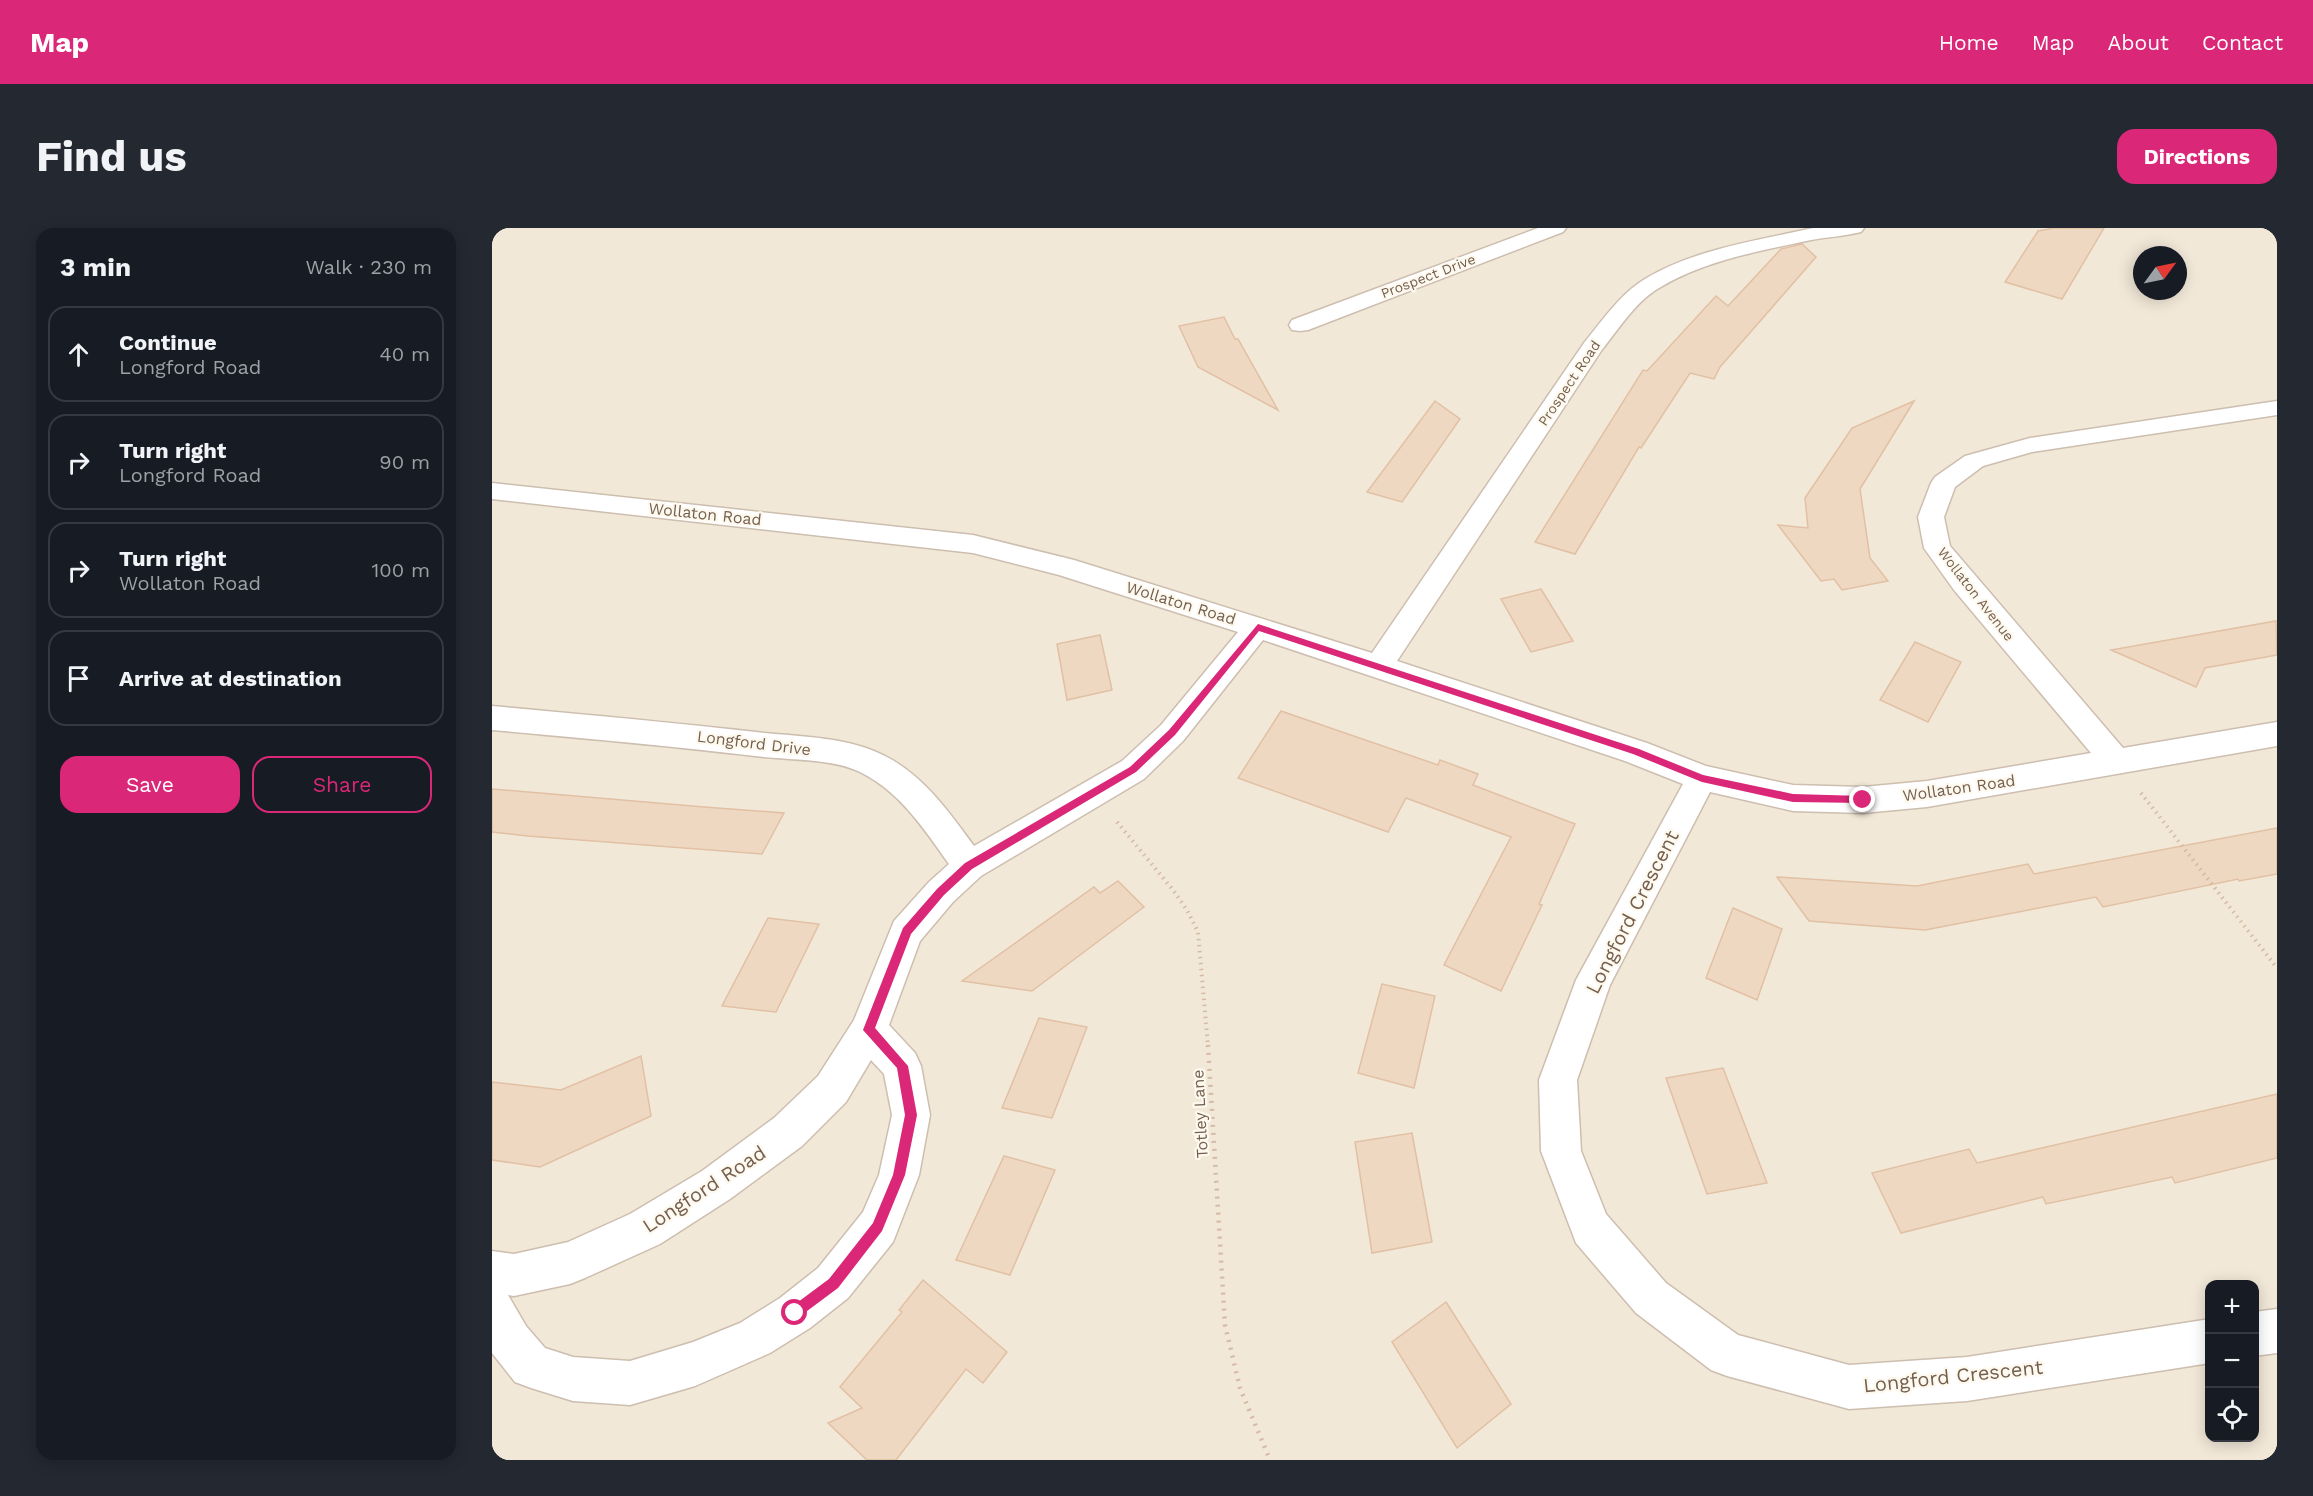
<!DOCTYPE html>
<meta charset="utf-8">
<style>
body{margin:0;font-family:"Work Sans",sans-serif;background:#242831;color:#f1f3f6}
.controls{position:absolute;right:18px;bottom:18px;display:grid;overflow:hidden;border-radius:12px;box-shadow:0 3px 15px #0003}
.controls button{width:54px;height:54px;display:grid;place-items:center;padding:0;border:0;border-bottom:2px solid #363941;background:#171b24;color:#f1f3f6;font:30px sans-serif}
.compass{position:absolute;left:1641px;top:18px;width:54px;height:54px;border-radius:50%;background:#171b24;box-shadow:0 3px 15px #0003;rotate:57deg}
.stop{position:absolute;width:18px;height:18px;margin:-14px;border:4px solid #db2777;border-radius:50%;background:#fff}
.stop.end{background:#db2777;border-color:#fff;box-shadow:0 2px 6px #0008}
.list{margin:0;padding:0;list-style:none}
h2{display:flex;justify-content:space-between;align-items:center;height:78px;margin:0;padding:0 24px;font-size:26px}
h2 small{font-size:20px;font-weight:400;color:#9ea1a6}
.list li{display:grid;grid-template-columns:39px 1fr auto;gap:18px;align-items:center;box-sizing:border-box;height:96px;margin:0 12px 12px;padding:0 12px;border:2px solid #363941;border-radius:18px}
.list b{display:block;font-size:22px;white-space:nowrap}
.list p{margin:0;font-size:20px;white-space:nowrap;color:#9ea1a6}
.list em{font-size:20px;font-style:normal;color:#9ea1a6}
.actions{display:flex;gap:12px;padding:18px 24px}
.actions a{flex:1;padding:14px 0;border:2px solid #db2777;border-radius:18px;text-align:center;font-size:21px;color:#db2777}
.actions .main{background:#db2777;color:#fff}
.icon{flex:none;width:33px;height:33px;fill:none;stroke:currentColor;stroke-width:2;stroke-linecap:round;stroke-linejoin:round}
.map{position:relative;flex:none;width:1785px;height:1232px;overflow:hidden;border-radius:18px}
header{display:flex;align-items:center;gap:36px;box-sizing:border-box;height:84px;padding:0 30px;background:#db2777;color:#fff}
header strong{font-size:28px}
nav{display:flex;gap:33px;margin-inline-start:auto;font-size:21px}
.intro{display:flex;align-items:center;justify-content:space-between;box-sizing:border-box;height:144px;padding:0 36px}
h1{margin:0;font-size:42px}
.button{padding:15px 27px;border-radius:18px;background:#db2777;color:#fff;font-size:21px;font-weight:700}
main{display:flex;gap:36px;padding:0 36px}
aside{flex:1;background:#171b24;border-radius:18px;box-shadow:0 3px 15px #0003}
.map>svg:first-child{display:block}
.residential{fill:#f2e8d8;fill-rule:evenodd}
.building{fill:#efd8c2;stroke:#e1c0a4;stroke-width:1.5}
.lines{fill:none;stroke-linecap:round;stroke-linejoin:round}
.street-casing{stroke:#cdbeaf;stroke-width:3}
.path-far1{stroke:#d4bba5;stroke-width:4;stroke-dasharray:1.5 4.5;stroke-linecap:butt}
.path{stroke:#d4bba5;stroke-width:4.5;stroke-dasharray:2 6;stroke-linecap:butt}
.street{fill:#fff;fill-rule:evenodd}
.route{fill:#db2777}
.labels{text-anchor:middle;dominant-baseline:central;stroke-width:4.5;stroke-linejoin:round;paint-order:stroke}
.far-street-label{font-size:14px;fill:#745f4e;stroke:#fef9ef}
.street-label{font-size:16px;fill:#745f4e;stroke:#fef9ef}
.near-street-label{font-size:20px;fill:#745f4e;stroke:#fef9ef}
</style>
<header>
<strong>Map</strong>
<nav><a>Home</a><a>Map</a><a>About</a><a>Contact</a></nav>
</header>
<div class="intro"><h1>Find us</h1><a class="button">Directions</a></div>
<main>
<aside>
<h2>3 min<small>Walk · 230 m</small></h2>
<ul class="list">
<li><svg class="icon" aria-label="ahead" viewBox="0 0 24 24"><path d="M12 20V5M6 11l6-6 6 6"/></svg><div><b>Continue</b><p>Longford Road</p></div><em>40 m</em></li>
<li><svg class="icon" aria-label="right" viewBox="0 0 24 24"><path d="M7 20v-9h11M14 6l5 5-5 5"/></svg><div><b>Turn right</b><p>Longford Road</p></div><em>90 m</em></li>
<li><svg class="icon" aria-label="right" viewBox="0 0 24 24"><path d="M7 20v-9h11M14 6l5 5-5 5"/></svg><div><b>Turn right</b><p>Wollaton Road</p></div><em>100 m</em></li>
<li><svg class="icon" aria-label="arrive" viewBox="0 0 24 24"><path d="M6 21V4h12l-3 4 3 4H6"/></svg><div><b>Arrive at destination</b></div></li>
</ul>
<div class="actions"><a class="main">Save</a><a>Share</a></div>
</aside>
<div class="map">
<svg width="1785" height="1232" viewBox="0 0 1785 1232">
<rect width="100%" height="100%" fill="#fbf6e9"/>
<path class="residential" d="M 0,0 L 1785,0 L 1785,1232 L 0,1232 ZM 1650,27 L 1686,27 L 1686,63 L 1650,63 ZM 1718,1056 L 1762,1056 L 1762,1210 L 1718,1210 Z"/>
<g class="building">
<polygon points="1562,0 1612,0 1570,71 1513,54 1546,3"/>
<polygon points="1310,16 1324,29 1228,139 1222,151 1198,145 1149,220 1147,219 1083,326 1043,314 1151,142 1155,143 1224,68 1236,78 1289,21"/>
<polygon points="732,89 743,111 746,111 786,182 706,139 687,98"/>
<polygon points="943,173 968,191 910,274 875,264"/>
<polygon points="1422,173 1368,261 1378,330 1396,353 1350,362 1342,351 1329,353 1286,297 1316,300 1313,270 1360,200"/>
<polygon points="1049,361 1081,413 1039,424 1009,371"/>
<polygon points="1784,393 1785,427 1713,440 1704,459 1619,422"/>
<polygon points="608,407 620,462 575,472 565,416"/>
<polygon points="1423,414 1469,434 1436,494 1388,472"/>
<polygon points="789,483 946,537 948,532 986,546 981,557 1083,596 1047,676 1050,677 1009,763 952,737 1019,609 914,570 896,604 746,550"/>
<polygon points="0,561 212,579 292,585 270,626 36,608 0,604"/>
<polygon points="1785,600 1785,646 1747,653 1746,651 1611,679 1604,669 1433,702 1317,693 1285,649 1425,658 1536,636 1542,646"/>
<polygon points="626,653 652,679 540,763 470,753 602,659 608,665"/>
<polygon points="1241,680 1290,701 1265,772 1214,750"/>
<polygon points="276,690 327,696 284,784 230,778"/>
<polygon points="890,756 943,768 922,860 866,845"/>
<polygon points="547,790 595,799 560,890 510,880"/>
<polygon points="149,828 159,888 48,939 0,932 0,854 69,862"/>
<polygon points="1231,840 1275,955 1215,966 1174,850"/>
<polygon points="1785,866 1785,930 1683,955 1680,949 1554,976 1551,969 1409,1005 1380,945 1477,921 1485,935"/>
<polygon points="920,905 940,1014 880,1025 863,914"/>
<polygon points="512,928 563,942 518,1047 464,1032"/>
<polygon points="431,1052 515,1124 491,1155 474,1141 404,1232 375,1232 336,1195 370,1180 348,1159 410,1084 407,1082"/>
<polygon points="954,1074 1019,1176 965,1220 900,1114"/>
</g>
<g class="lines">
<defs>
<g id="street">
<polygon points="1046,0 1074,0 1071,4 816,102 808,103 800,102 797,97 800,92"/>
<path d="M 1321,0 L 1372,0 L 1369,4 C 1353,8 1336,9 1319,12 C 1268,23 1213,32 1167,60 C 1143,74 1126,102 1109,123 L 905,433 L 1155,515 L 1214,538 L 1301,557 L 1371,559 L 1435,553 L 1599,525 L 1462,362 L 1432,320 L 1426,289 L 1439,255 L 1443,249 L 1473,228 L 1538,210 L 1785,173 L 1785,187 L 1540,224 L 1491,238 L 1463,259 L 1452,289 L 1458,318 L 1631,520 L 1785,494 L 1785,518 L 1435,579 L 1371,585 L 1301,583 L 1218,564 L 1118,757 L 1085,852 L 1089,923 L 1114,986 L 1174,1055 L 1246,1107 L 1357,1137 L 1475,1129 L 1718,1091 L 1718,1135 L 1475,1173 L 1357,1181 L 1235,1148 L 1219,1142 L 1144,1085 L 1084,1015 L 1049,923 L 1047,852 L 1084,752 L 1191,556 L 1133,533 L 771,412 L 691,513 L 652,551 L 489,648 L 461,674 L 428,713 L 397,797 L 423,825 L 429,838 L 438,887 L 427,947 L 401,1014 L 356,1070 L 318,1100 L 278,1125 L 203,1158 L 138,1177 L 81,1173 L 39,1160 L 23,1154 L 0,1125 L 0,1023 L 22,1026 L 76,1014 L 138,986 L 210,943 L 282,890 L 326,848 L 362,792 L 402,693 L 437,654 L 457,636 C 432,601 409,565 370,545 C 344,531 301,532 272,529 C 181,518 91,510 0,502 L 0,478 C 88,486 176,494 264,504 C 307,509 355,508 393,528 C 432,548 457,584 482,618 L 630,533 L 669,497 L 746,404 L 567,347 L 481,325 L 0,271 L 0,255 L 481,307 L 582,332 L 880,425 L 1092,115 C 1110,93 1128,66 1153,51 C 1203,21 1264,13 1321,0 ZM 379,832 L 392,846 L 400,887 L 387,947 L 371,984 L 326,1040 L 288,1070 L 248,1095 L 201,1114 L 138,1133 L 81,1129 L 53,1120 L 34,1098 L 16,1067 L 22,1068 L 78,1056 L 93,1050 L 168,1016 L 238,971 L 310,918 L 354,874 Z"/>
<polygon points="1785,1081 1785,1125 1762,1128 1762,1084"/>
</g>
</defs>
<use href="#street" class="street-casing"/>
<g class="path-far1">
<polyline points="1649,565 1785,740"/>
<polyline points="625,594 681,662 695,682 706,704 716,818"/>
</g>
<polyline class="path" points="716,817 733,1097 748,1160 778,1232"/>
<use href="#street" class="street"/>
</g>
<polygon class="route" points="766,396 1147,521 1211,547 1301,566 1371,568 1376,572 1371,575 1301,574 1210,554 1141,526 767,403 683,507 644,544 480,641 452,667 419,706 383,800 416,838 425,887 413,947 390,1003 346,1060 307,1089 303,1091 298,1089 296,1085 298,1080 337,1051 381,995 401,947 413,887 405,840 371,802 411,700 445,661 473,635 638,539 677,502"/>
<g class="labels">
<g class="far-street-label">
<text transform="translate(936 48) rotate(-21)">Prospect Drive</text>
<text transform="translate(1077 155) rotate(-56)">Prospect Road</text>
<text transform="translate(1484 366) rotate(52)">Wollaton Avenue</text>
</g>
<g class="street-label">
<text transform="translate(213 286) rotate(6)">Wollaton Road</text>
<text transform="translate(689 375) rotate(17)">Wollaton Road</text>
<text transform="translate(262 515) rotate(7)">Longford Drive</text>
<text transform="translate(1467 560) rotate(-8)">Wollaton Road</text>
<text transform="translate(708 886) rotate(-93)">Totley Lane</text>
</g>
<g class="near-street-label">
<text transform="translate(1140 684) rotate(-63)">Longford Crescent</text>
<text transform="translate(212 961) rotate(-33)">Longford Road</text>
<text transform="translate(1461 1148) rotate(-6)">Longford Crescent</text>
</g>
</g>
</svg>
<div class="controls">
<button>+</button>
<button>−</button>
<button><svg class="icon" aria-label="locate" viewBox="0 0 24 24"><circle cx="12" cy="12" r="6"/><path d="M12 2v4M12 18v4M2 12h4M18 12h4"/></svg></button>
</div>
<svg class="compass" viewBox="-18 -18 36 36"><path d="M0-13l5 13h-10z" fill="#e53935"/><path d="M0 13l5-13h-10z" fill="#9ea1a6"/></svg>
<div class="stop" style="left:303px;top:1085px"></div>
<div class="stop end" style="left:1371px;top:572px"></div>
</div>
</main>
